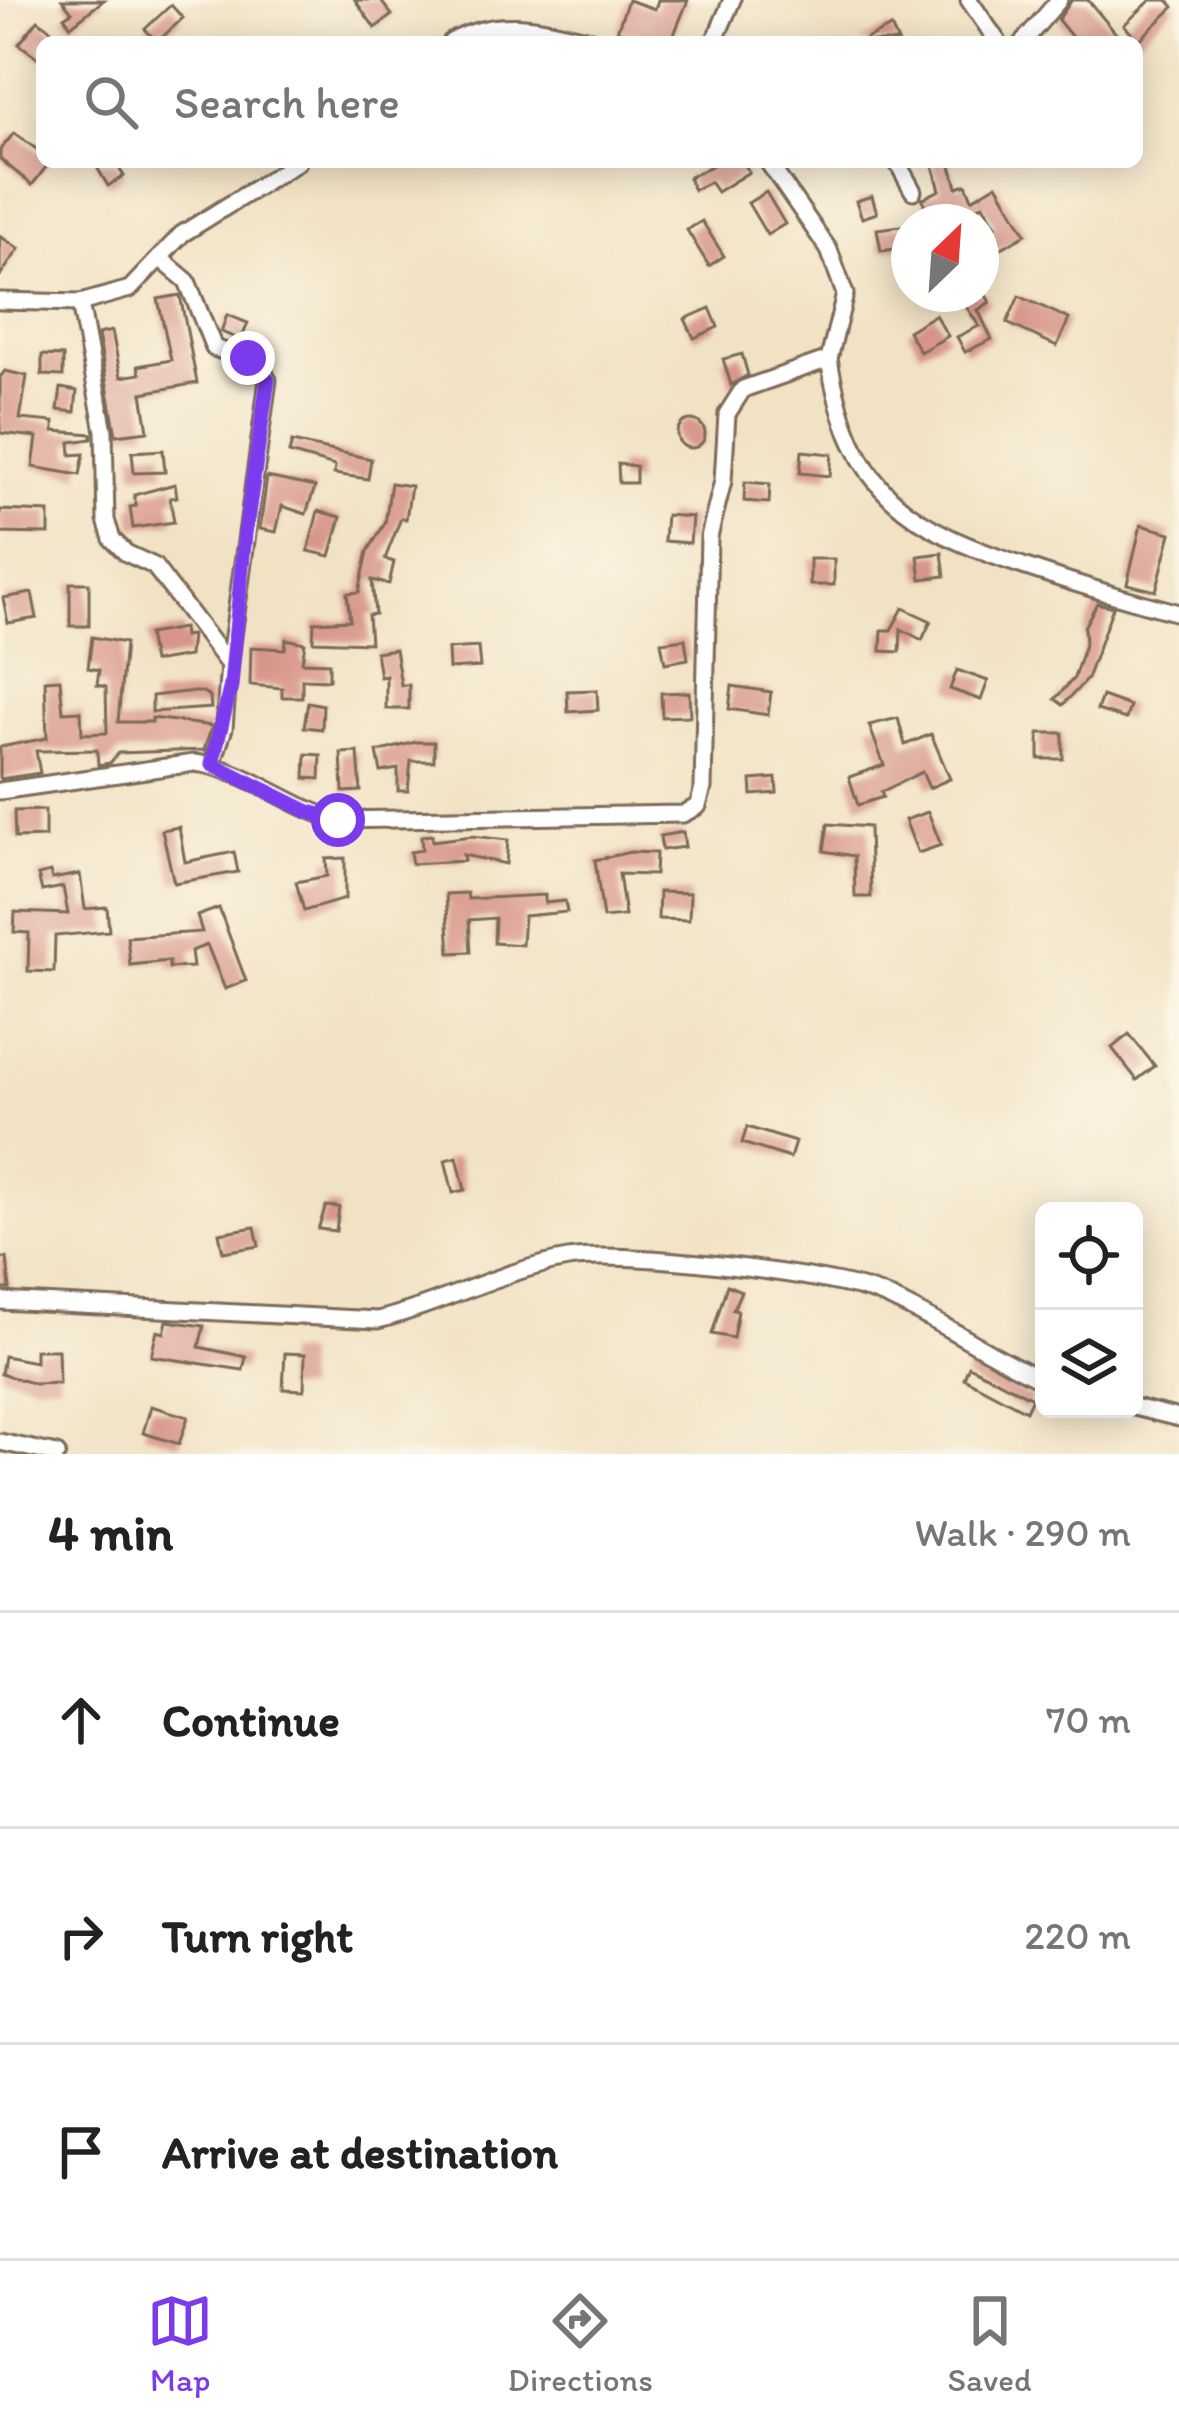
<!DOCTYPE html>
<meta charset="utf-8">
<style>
body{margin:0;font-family:Itim,sans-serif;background:#f6f6f6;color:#222}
.controls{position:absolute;right:36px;bottom:36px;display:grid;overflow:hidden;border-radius:18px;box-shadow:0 6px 30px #0003}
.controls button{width:108px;height:108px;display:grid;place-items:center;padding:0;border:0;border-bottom:3px solid #e0e0e0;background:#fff;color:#222;font:60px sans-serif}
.compass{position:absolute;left:891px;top:204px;width:108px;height:108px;border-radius:50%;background:#fff;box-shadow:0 6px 30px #0003;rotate:25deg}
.stop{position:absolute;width:36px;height:36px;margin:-27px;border:9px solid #7c3aed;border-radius:50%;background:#fff}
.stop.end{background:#7c3aed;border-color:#fff;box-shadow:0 3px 12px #0008}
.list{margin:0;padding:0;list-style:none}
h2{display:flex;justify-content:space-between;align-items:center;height:156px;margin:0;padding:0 48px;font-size:51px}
h2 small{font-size:39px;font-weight:400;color:#767676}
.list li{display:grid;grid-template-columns:78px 1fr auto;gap:36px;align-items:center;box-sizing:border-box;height:216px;padding:0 48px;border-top:3px solid #e0e0e0}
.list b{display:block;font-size:45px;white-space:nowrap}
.list em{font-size:39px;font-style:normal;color:#767676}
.icon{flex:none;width:66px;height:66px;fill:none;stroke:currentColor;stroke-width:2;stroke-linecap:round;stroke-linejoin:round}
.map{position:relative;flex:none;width:1179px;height:1454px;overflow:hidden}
.search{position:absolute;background:#fff;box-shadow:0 6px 30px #0003;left:36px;right:36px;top:36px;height:132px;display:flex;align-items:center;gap:30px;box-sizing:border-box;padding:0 42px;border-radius:18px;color:#767676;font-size:45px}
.sheet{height:804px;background:#fff}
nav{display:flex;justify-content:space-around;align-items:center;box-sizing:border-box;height:168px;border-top:3px solid #e0e0e0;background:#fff;font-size:33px;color:#767676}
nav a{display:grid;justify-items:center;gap:6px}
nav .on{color:#7c3aed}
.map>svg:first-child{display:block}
.building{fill:#d8968b}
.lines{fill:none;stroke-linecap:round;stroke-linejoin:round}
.street-casing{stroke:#7b6a58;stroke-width:21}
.street{stroke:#fff;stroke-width:15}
.route{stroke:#7c3aed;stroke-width:15}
</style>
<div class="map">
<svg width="1179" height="1454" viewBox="0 0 1179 1454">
<rect width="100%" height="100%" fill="#fcf5e5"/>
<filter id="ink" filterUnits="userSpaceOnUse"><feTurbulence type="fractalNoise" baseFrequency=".00833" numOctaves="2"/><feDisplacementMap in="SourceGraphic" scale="24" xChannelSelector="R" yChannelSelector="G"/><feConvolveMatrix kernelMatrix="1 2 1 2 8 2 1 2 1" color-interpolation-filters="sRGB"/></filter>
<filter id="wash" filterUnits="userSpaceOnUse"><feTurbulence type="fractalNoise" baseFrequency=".004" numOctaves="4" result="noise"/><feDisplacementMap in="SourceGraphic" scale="48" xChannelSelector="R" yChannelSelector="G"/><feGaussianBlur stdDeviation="2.7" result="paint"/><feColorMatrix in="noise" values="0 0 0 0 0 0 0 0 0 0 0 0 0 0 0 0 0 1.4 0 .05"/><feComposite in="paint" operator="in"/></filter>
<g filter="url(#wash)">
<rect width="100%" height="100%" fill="#f1e2c4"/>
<g id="blocks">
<g class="building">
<polygon points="62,0 104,0 71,26 64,17 72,12"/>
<polygon points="355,0 380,0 392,15 375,28"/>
<polygon points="628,0 655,9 658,0 688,0 671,42 617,31"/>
<polygon points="1072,0 1088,0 1123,42 1076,42 1058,20"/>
<polygon points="1151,0 1168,0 1174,7 1138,41 1124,25"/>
<polygon points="171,5 183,18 157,42 145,29"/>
<polygon points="38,20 67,42 42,42 42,61 19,44"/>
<polygon points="891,27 898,42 860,42"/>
<polygon points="14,133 42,153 42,162 50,162 32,185 0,159 0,150"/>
<polygon points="94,162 115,162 124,176 108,186"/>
<polygon points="719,162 743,162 749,172 717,192 710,182 694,190 688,178"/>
<polygon points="932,162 950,162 957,187 966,184 972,199 997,184 1026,234 981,260 981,232 996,226 983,205 951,217 953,203 929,214 922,199 940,190"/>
<polygon points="766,192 785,224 767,235 748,203"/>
<polygon points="872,196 877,213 862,218 856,201"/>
<polygon points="702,221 724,256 709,266 687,230"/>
<polygon points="909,225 909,247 881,251 877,229"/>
<polygon points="0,236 19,249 0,276"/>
<polygon points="958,294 985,294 990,302 978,310 992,339 965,352 957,337 979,326"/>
<polygon points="180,295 197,383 142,393 148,431 116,435 98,334 112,331 121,377 140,374 138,366 171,360 158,299"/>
<polygon points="1019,296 1069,319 1057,346 1007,323"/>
<polygon points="710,308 718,327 694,338 685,319"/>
<polygon points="227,315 248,323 241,340 221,332"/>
<polygon points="935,315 948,336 920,352 908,331"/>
<polygon points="742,354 748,375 731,385 723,359"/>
<polygon points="42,355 63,356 63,376 42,375"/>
<polygon points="5,371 27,376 20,419 54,422 54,431 92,434 92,439 70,442 71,455 84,454 80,475 33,467 37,437 0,433 0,377"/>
<polygon points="61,388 77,391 75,412 58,410"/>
<circle cx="691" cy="434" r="14"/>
<polygon points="292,442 371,459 368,479 334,474 335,466 289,453"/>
<polygon points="163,450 165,472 134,473 132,452"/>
<polygon points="802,451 832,454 830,476 800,473"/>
<polygon points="618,464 636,466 636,483 619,483"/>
<polygon points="267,477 315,487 306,514 282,506 276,532 260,529"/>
<polygon points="745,482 770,484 769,503 744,501"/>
<polygon points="391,483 411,486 406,519 401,518 385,559 394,562 389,584 372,580 375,614 368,615 370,643 313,641 314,622 350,620 347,593 359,592 368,551 385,523"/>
<polygon points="175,484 177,497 170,498 174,522 133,528 130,507 136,506 134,495"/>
<polygon points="0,510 49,512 49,534 0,533"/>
<polygon points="318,511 341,517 330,556 308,551"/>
<polygon points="666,515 692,517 690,543 664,541"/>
<polygon points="1141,525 1171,533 1156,591 1127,584"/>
<polygon points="942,553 945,576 921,579 918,556"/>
<rect x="810" y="559" width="24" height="26"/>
<rect x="70" y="583" width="19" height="43"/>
<polygon points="32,593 37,618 8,623 3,598"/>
<polygon points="1097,603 1113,607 1087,679 1063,705 1055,699 1074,678 1085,644 1084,627"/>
<polygon points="903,608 931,621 922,640 901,629 900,652 881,651 882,630 891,630"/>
<polygon points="183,628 184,636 191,635 189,656 153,662 148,634"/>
<polygon points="92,637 125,643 118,722 152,722 152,718 212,726 204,750 118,753 110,763 98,765 97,750 36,751 40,773 0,779 0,747 47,738 45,680 60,679 63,712 81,711 82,734 107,733 106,687 97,685 99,670 88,668"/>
<polygon points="286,639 305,643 302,662 329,663 329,680 302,679 302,697 282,697 282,688 250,685 251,647 285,649"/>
<polygon points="685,639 688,659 665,663 661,642"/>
<polygon points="478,647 480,667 449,669 448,649"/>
<polygon points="395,649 401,685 409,685 409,709 386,709 386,676 380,677 376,652"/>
<polygon points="957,670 988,681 981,700 950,689"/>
<polygon points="732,686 771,692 768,715 729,709"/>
<polygon points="597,690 598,710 568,712 567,691"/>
<polygon points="185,692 203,692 210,697 211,708 152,712 152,696"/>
<polygon points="689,692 690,716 662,717 661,693"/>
<polygon points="1102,696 1130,706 1126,719 1097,710"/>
<polygon points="308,702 323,705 322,729 304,727"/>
<polygon points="898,718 905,745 931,734 950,779 929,788 922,772 881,792 883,797 858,805 849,777 884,765 869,725"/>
<rect x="1039" y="733" width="24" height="26"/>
<polygon points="416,742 434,742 434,761 411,761 408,791 398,791 398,769 381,772 377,752"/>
<polygon points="358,752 361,791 343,792 341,753"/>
<polygon points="306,754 321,755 320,779 305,778"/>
<polygon points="776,778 777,793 752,795 751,780"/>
<polygon points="45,810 45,837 15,838 14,811"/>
<polygon points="928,812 941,845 918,853 905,820"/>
<polygon points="828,824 869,827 871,897 855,897 854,856 824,851"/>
<polygon points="179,827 185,862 234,852 238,872 174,883 162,830"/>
<polygon points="683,832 685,847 662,850 660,836"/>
<polygon points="432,835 432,841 472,836 508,840 506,864 463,855 464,861 412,864 410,852 422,850 421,836"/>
<polygon points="630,852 656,853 655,875 619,874 625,916 603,918 595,860"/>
<polygon points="345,858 345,899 304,911 296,882 327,876 326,859"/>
<polygon points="50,872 52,879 80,874 85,909 107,907 109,931 55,936 54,972 28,971 29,933 14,932 15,912 68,914 63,887 42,891 38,875"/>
<polygon points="659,892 690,893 689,920 658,919"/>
<polygon points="467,893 468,899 545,895 545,903 565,901 567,912 524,916 522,945 494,943 495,918 469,920 471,952 450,953 446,894"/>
<polygon points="219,908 246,981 225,989 207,945 191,951 193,967 169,968 169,961 130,965 127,937 202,932 197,916"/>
<polygon points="1129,1034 1155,1066 1137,1080 1112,1048"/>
<polygon points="747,1127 795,1142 790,1158 742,1143"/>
<polygon points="457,1157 465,1190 453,1193 445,1160"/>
<polygon points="326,1206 339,1207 336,1231 318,1229"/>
<polygon points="255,1227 259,1246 223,1252 219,1233"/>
<polygon points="0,1258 7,1258 10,1289 0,1289"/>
<polygon points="727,1285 741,1291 733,1310 738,1311 733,1338 712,1334"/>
<polygon points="167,1321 204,1326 199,1347 246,1357 243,1370 151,1356 157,1331 164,1333"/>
<polygon points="35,1350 58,1350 59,1383 35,1384 1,1374 4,1356 35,1362"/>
<polygon points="285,1353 305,1354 304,1390 283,1389"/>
<polygon points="969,1366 1032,1398 1026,1411 964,1378"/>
<polygon points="151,1406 188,1417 179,1444 143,1433"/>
</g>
</g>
</g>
<g filter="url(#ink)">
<use href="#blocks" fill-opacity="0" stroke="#7b6a58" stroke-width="3"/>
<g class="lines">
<defs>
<g id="street">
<polyline points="969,0 998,42"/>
<path d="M 451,42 C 501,14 547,30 599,42"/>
<polyline points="714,42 732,0"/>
<polyline points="1023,42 1059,0"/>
<polyline points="897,162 913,191"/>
<polyline points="162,260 187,281 214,348 258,363 268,380 229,665"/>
<polyline points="0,301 80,303 130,289 182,234 298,162"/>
<polyline points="80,303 104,431 106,520 112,539 126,553 154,566 229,665 224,728 212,765"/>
<path d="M 829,359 C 851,494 908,528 1029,568 C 1079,585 1128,600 1179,613"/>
<path d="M 0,791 L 194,763 C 246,768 288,807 338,820 L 683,814 L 698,806 L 703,788 L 709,537 L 723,481 L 727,414 L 743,389 L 829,359 L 845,294 L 829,250 L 768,162"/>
<path d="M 0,1301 L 378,1320 C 442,1304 502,1270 568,1259 C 622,1250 834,1274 883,1295 C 940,1320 989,1355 1044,1381"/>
<polyline points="1134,1407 1179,1418"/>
<polyline points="0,1442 57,1454"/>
</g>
</defs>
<use href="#street" class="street-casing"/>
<use href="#street" class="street"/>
</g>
</g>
<g class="lines" filter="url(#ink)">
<polyline class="route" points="248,358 268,380 245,534 231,685 212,764 309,812 338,820"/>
</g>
</svg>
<div class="controls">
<button><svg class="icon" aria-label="locate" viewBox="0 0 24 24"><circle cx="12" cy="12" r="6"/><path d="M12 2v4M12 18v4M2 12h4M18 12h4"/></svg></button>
<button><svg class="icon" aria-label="layers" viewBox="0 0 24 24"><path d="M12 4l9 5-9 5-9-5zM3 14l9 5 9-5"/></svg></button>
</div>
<svg class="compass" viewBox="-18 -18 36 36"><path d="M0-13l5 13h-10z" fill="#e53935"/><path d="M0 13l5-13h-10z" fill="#767676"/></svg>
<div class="stop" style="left:338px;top:820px"></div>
<div class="stop end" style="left:248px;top:358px"></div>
<div class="search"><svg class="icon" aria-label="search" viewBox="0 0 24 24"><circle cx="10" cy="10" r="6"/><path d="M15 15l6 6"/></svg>Search here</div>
</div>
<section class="sheet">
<h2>4 min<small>Walk · 290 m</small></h2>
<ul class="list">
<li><svg class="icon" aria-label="ahead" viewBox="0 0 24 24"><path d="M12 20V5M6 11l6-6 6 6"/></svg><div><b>Continue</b></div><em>70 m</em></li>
<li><svg class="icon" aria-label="right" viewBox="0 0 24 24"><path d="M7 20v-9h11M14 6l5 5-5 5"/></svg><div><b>Turn right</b></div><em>220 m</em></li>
<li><svg class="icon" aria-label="arrive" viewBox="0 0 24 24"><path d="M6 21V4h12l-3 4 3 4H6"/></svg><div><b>Arrive at destination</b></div></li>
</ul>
</section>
<nav>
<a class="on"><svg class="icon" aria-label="map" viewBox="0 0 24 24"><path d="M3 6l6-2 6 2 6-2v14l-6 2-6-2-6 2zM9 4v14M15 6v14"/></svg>Map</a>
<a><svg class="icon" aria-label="directions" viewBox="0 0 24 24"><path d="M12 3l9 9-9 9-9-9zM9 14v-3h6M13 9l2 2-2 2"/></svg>Directions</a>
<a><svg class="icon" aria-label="saved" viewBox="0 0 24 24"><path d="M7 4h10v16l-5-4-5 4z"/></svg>Saved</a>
</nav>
